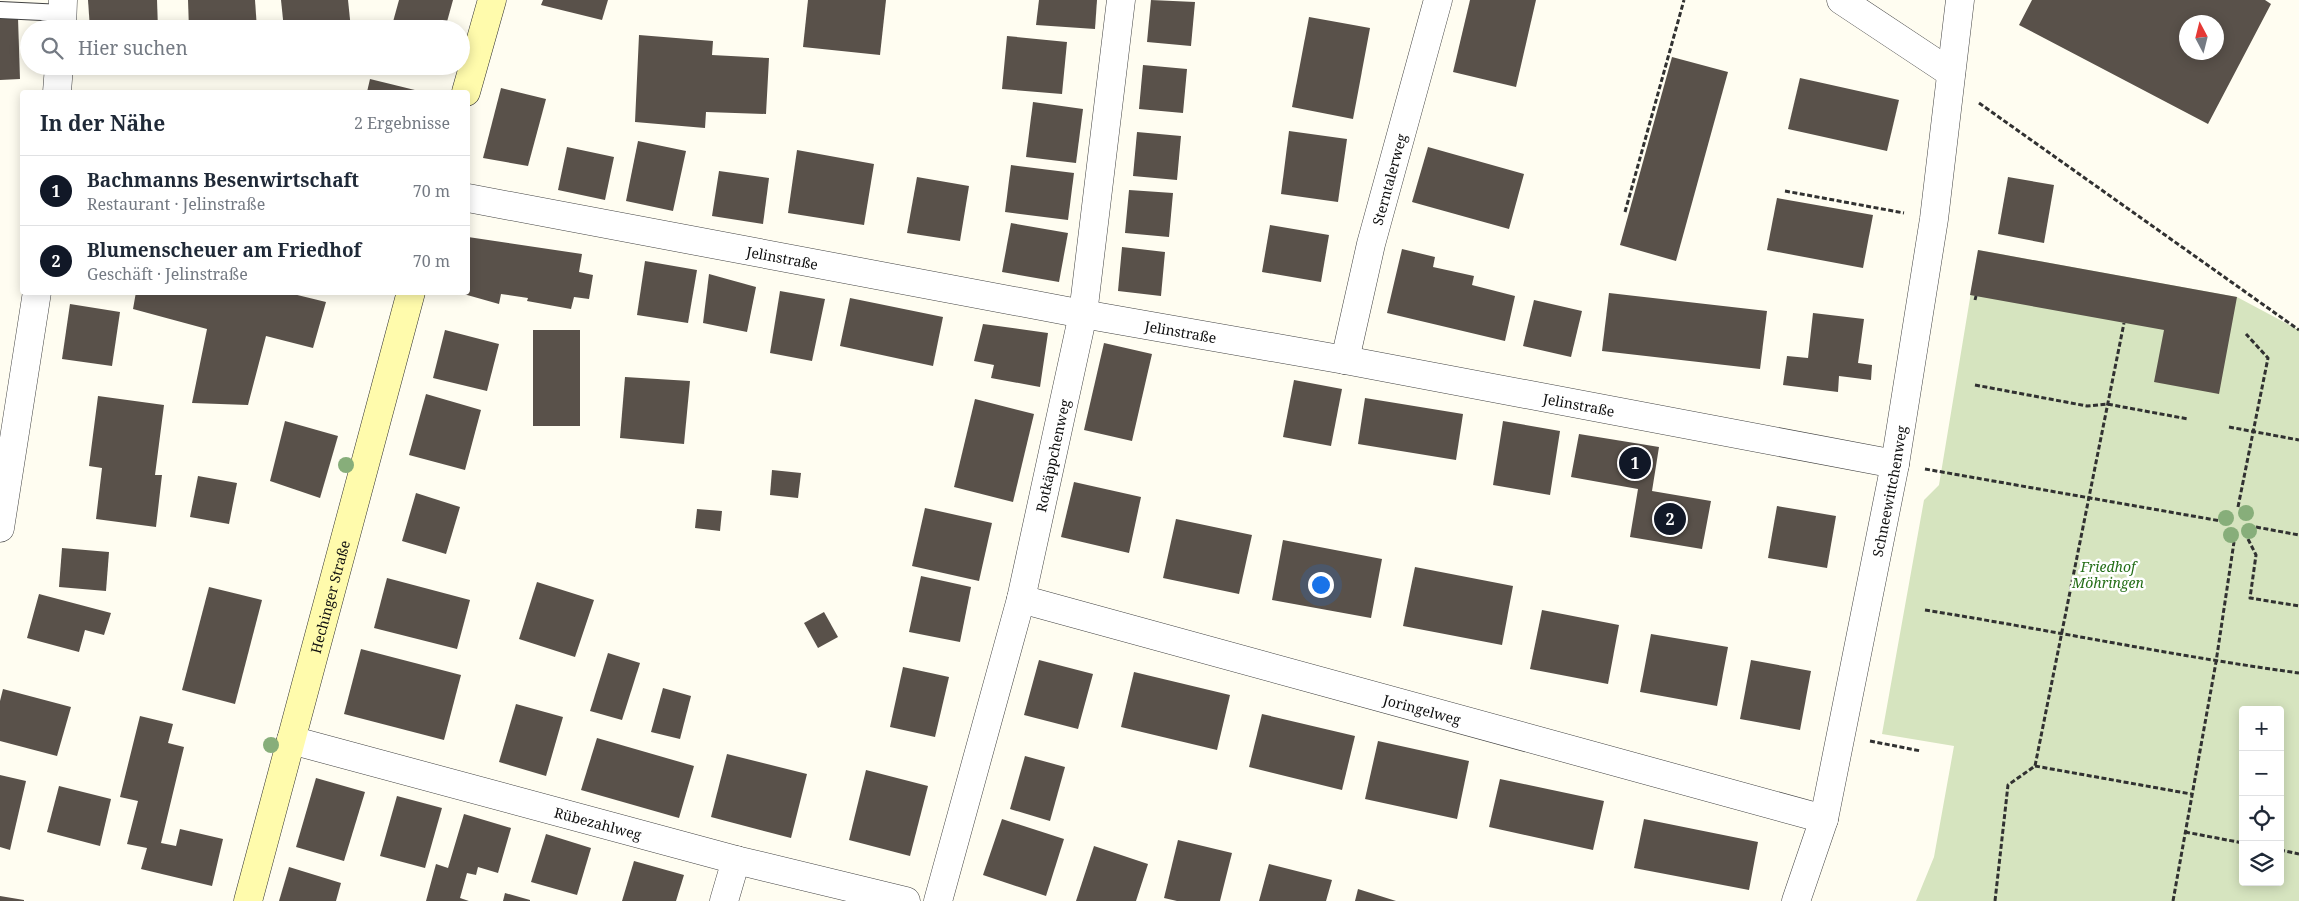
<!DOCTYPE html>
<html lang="de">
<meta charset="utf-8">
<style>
body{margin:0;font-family:"Noto Serif",serif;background:#f2f2f3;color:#1f2937}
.controls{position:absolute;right:15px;bottom:15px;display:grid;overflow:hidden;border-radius:5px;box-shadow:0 2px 12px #0003}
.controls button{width:45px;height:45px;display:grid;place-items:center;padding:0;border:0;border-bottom:1px solid #e0e1e3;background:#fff;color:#1f2937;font:25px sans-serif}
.compass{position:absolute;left:2179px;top:15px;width:45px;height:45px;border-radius:50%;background:#fff;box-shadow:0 2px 12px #0003;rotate:353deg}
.you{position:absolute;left:1320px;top:584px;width:18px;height:18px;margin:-12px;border:4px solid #fff;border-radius:50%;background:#1a73e8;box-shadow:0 0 0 8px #1a73e833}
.badge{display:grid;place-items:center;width:32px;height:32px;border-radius:50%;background:#111827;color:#fff;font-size:16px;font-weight:700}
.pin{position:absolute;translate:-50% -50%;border:2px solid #fff;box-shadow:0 1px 5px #0006}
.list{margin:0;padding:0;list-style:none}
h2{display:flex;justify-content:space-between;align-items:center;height:65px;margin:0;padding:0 20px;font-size:21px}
h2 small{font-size:16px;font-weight:400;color:#747a83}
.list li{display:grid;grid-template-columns:32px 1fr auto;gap:15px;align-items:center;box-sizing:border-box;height:70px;padding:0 20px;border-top:1px solid #e0e1e3}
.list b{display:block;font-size:19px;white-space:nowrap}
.list p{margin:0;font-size:16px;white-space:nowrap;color:#747a83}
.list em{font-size:16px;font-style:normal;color:#747a83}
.icon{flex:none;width:28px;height:28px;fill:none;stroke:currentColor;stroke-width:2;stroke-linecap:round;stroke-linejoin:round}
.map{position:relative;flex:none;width:2299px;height:901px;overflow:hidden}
.search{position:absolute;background:#fff;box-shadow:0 2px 12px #0003;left:20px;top:20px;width:450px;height:55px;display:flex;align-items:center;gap:12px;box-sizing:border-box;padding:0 18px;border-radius:28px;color:#747a83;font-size:19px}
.panel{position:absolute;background:#fff;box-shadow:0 2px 12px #0003;left:20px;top:90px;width:450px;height:205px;border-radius:5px}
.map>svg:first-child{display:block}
.cemetery{fill:#d6e4bf;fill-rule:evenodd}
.building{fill:#59514a;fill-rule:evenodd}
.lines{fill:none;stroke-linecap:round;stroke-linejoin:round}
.lane-casing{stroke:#424242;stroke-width:18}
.street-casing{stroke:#424242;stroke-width:29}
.secondary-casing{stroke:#313131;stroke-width:29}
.path{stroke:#313131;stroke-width:3;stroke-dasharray:5 2.5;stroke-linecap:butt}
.lane{stroke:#fff;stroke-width:16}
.street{stroke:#fff;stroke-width:28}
.secondary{stroke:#fffbac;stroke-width:28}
.tree{fill:#87ae7a}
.labels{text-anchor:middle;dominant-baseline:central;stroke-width:5;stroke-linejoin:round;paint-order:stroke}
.street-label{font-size:14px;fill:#0f0f0f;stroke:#fff}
.park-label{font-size:14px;font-style:italic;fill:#256e18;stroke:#fff}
</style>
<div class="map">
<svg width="2299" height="901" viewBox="0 0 2299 901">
<rect width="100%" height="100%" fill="#fffdf1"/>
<path class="cemetery" d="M 1978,250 L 2237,297 L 2299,330 L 2299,901 L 1916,901 L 1934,857 L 1954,746 L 1882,734 L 1924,500 L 1939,485 ZM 2243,710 L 2280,710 L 2280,882 L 2243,882 Z"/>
<g class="building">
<polygon points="88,0 157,0 158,29 90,29"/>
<polygon points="188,0 255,0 257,29 189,29"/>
<polygon points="281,0 348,0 351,29 284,29"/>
<polygon points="399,0 453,0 445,29 391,29"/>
<polygon points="543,0 608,0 602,20 541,5"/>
<polygon points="808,0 886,0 880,55 803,47"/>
<polygon points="1039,0 1097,0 1095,29 1036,25"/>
<polygon points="1151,0 1195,2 1191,46 1147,42"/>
<polygon points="1470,0 1536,0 1516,87 1453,72"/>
<path d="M 2032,0 L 2265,0 L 2271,4 L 2208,124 L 2019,25 ZM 2186,22 L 2216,22 L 2216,52 L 2186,52 Z"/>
<polygon points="1309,17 1370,28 1353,119 1292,107"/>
<polygon points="18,18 20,79 0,80 0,19"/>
<polygon points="639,35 713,41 712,55 769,58 766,114 706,112 705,128 635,122"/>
<polygon points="1007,36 1067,42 1062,94 1002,89"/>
<polygon points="1672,57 1728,72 1676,261 1620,245"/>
<polygon points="1143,65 1187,69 1183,113 1139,109"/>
<polygon points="1800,78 1899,100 1887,151 1788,129"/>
<polygon points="370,79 423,92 367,92"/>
<polygon points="501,88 546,99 528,166 483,158"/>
<polygon points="1033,102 1083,109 1076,163 1026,157"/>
<polygon points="1289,131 1347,139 1338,202 1281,194"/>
<polygon points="1137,132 1181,136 1177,180 1133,176"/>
<polygon points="638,141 686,151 673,211 626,201"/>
<polygon points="567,147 614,157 605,200 558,190"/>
<polygon points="1428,147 1524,174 1509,229 1412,202"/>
<polygon points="797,150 874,164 864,225 788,213"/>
<polygon points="1011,165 1074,173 1068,220 1005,212"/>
<polygon points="719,171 769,178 763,224 712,216"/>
<polygon points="917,177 969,186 960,241 907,233"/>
<polygon points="2008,177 2054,185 2044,243 1998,234"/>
<polygon points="1129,190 1173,193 1169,237 1125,233"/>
<polygon points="1777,198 1873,215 1863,268 1767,250"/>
<polygon points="1011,223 1068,233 1059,282 1002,272"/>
<polygon points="1270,225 1329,235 1321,282 1262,272"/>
<polygon points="468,237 582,254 579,272 593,275 589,299 574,297 571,309 527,301 528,298 501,294 499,304 460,293 468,292"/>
<polygon points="1122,247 1165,252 1161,296 1118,291"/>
<polygon points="1402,249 1435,257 1433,267 1474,276 1472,285 1515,296 1505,341 1387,313"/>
<polygon points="1978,250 2237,297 2219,394 2154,382 2164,330 1970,295"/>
<polygon points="645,261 697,270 688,323 637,315"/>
<polygon points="709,274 756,287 747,332 703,323"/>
<polygon points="780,291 825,299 812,361 770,353"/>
<polygon points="136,292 285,292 326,302 313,348 266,336 248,405 192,403 207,329 133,309"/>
<polygon points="1609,293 1767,311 1760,369 1602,351"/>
<polygon points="850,298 943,317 933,366 840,346"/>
<polygon points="1534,300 1582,311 1571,357 1523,346"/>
<polygon points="70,304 120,312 112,366 62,359"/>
<polygon points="1813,313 1864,319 1858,363 1872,365 1871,380 1839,376 1838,392 1783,385 1787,356 1808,358"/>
<polygon points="983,324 1048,333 1040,387 991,378 994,365 974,361"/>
<polygon points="445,330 499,344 487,391 433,378"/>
<rect x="533" y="330" width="47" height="96"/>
<polygon points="1104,343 1152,354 1132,441 1084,430"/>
<polygon points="625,377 690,381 684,444 620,438"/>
<polygon points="1294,380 1342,389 1331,446 1283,437"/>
<polygon points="426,394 481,410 465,470 409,455"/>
<polygon points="98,396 164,405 155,475 162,475 156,527 96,519 102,468 89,466"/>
<polygon points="1365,398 1463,414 1456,460 1358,444"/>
<polygon points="975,399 1034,414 1013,502 954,487"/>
<polygon points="285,421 338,436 320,498 270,481"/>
<polygon points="1503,421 1560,431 1550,495 1493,485"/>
<polygon points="1579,434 1659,447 1652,491 1711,501 1702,549 1630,537 1638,489 1571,477"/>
<polygon points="772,470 801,473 798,498 770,495"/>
<polygon points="198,476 237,483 229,524 190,517"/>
<polygon points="1074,482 1141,497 1129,553 1061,537"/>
<polygon points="416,493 460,507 446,554 402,541"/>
<polygon points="1777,506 1836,516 1827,568 1768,558"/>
<polygon points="925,508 992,523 979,581 912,566"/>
<polygon points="697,509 722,511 720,531 695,528"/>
<polygon points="1176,519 1252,535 1239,594 1163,578"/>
<polygon points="1283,540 1382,559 1371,618 1272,600"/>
<polygon points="62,548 109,552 106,591 59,587"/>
<polygon points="1415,567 1513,586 1502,645 1403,626"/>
<polygon points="921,576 971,587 960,642 909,632"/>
<polygon points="387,578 470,600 457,649 374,628"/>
<polygon points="537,582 594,600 575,657 519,639"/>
<polygon points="209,587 262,600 235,704 182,690"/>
<polygon points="39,594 111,613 104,635 85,630 79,652 27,638"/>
<polygon points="1542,610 1619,625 1608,684 1530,669"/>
<polygon points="824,612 838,637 818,648 804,623"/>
<polygon points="1651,634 1728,647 1717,706 1640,692"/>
<polygon points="361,649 461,675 444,740 344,714"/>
<polygon points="608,653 640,663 622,720 590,711"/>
<polygon points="1039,660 1093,674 1078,729 1024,715"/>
<polygon points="1751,660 1811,671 1800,730 1740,719"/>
<polygon points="903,667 949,677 935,737 890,727"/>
<polygon points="1134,672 1230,695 1217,750 1121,727"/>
<polygon points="663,688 691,696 680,739 651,732"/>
<polygon points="3,689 71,707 57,756 0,741 0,701"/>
<polygon points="516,704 563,717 546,776 499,762"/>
<polygon points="1262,714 1355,736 1342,790 1249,767"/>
<polygon points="140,716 173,724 168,743 184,747 161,843 176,846 180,829 223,839 212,886 141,869 147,848 127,844 138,801 120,797"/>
<polygon points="597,738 694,766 679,818 581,790"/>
<polygon points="1378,741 1469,761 1457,819 1365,799"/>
<polygon points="727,754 807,774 791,838 711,817"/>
<polygon points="1025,756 1065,767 1050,821 1010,809"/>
<polygon points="866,770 928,786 910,856 849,840"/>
<polygon points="0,775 26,781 10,850 0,847"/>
<polygon points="316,778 365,792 344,861 296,847"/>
<polygon points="1500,779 1604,801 1593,850 1489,827"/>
<polygon points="59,786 111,799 100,846 47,832"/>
<polygon points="397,796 442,808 425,868 380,856"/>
<polygon points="464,814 511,828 498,873 478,867 476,875 467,873 460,898 469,901 426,901 436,864 448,868"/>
<polygon points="1002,819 1064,839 1046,896 983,875"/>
<polygon points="1644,819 1758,842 1749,890 1634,868"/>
<polygon points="546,834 591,848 577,895 531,882"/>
<polygon points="1178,840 1232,853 1220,901 1177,901 1164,898"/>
<polygon points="1094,846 1148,864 1136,901 1076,901"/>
<polygon points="634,861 684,875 676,901 622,901"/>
<polygon points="1269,864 1332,880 1326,901 1259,901"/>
<polygon points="289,867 341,883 336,901 279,901"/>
<polygon points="1358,889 1396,901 1355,901"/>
<polygon points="505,893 530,900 530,901 503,901"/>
<polygon points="0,896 24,900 24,901 0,901"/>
</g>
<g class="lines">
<defs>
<polyline id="lane" points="0,10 63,13"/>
<g id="street">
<polyline points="1841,0 1951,73"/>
<polyline points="62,29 63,0"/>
<polyline points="57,92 59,66"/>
<path id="s1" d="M 468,198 L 1083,314 L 1345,360 L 1895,464"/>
<path id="s2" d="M 1345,360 L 1371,244 L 1438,0"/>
<polyline points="0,528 37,292"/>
<path id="s3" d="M 1021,599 L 1824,819"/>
<path id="s4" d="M 291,740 L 736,860 L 906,901"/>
<polyline points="724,901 736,860"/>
<path id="s5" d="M 938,901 L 1021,599 L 1083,314 L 1121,0"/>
<path id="s6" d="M 1796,901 L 1824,819 L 1895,464 L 1934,219 L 1960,0"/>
</g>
<g id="secondary">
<polyline points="466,92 492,0"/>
<path id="s7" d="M 248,901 L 411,292"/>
</g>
</defs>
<use href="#lane" class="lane-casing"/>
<use href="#street" class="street-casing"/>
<use href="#secondary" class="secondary-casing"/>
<g class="path">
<polyline points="1979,103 2299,330"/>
<polyline points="1785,191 1904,213"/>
<polyline points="1625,212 1684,0"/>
<polyline points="1975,300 1976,296"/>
<polyline points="1975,385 2087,406 2107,404 2188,419"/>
<polyline points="2229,427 2299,440"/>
<polyline points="1925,469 2221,521"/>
<polyline points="2238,507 2268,358 2246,334"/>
<polyline points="2256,527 2299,535"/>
<polyline points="2248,539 2256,555 2250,598 2299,606"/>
<path d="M 1925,610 C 2050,630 2174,656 2299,673"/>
<polyline points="1870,741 1921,751"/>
<polyline points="2035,766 2191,794"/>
<polyline points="2185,832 2243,843"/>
<polyline points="2280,850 2299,854"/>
<polyline points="1995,901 2008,785 2035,766 2124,323"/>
<polyline points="2173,901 2216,662 2234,542"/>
</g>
<use href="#lane" class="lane"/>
<use href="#street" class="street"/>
<use href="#secondary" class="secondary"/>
</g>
<g class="tree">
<circle cx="346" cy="465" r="8"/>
<circle cx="2246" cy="513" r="8"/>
<circle cx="2226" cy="518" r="8"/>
<circle cx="2249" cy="531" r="8"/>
<circle cx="2231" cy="535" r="8"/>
<circle cx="271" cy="745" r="8"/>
</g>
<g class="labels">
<g class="street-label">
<text stroke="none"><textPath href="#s2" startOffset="186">Sterntalerweg</textPath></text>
<text stroke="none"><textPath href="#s1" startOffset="320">Jelinstraße</textPath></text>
<text stroke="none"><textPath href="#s1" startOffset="725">Jelinstraße</textPath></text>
<text stroke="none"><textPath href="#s1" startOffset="1130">Jelinstraße</textPath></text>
<text stroke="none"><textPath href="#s5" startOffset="460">Rotkäppchenweg</textPath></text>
<text stroke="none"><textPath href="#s6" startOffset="421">Schneewittchenweg</textPath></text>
<text stroke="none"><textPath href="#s7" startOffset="315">Hechinger Straße</textPath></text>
<text stroke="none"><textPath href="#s3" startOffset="416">Joringelweg</textPath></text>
<text stroke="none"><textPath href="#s4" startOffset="318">Rübezahlweg</textPath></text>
</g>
<g class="park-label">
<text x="2108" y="566">Friedhof<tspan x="2108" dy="16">Möhringen</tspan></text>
</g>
</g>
</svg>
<div class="controls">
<button>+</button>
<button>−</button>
<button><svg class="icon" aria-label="locate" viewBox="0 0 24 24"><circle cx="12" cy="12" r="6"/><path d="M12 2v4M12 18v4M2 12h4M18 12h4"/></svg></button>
<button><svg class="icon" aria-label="layers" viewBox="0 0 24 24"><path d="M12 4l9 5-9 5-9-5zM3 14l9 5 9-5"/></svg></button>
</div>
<svg class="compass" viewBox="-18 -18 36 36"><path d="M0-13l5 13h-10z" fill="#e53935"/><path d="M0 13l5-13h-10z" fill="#747a83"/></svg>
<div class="you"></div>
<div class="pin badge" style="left:1635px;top:463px">1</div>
<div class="pin badge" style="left:1670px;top:519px">2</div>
<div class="search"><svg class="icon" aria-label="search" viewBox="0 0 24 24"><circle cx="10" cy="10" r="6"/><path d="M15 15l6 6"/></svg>Hier suchen</div>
<section class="panel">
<h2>In der Nähe<small>2 Ergebnisse</small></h2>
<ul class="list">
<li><span class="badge">1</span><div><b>Bachmanns Besenwirtschaft</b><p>Restaurant · Jelinstraße</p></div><em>70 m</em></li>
<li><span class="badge">2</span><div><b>Blumenscheuer am Friedhof</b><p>Geschäft · Jelinstraße</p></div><em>70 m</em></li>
</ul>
</section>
</div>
